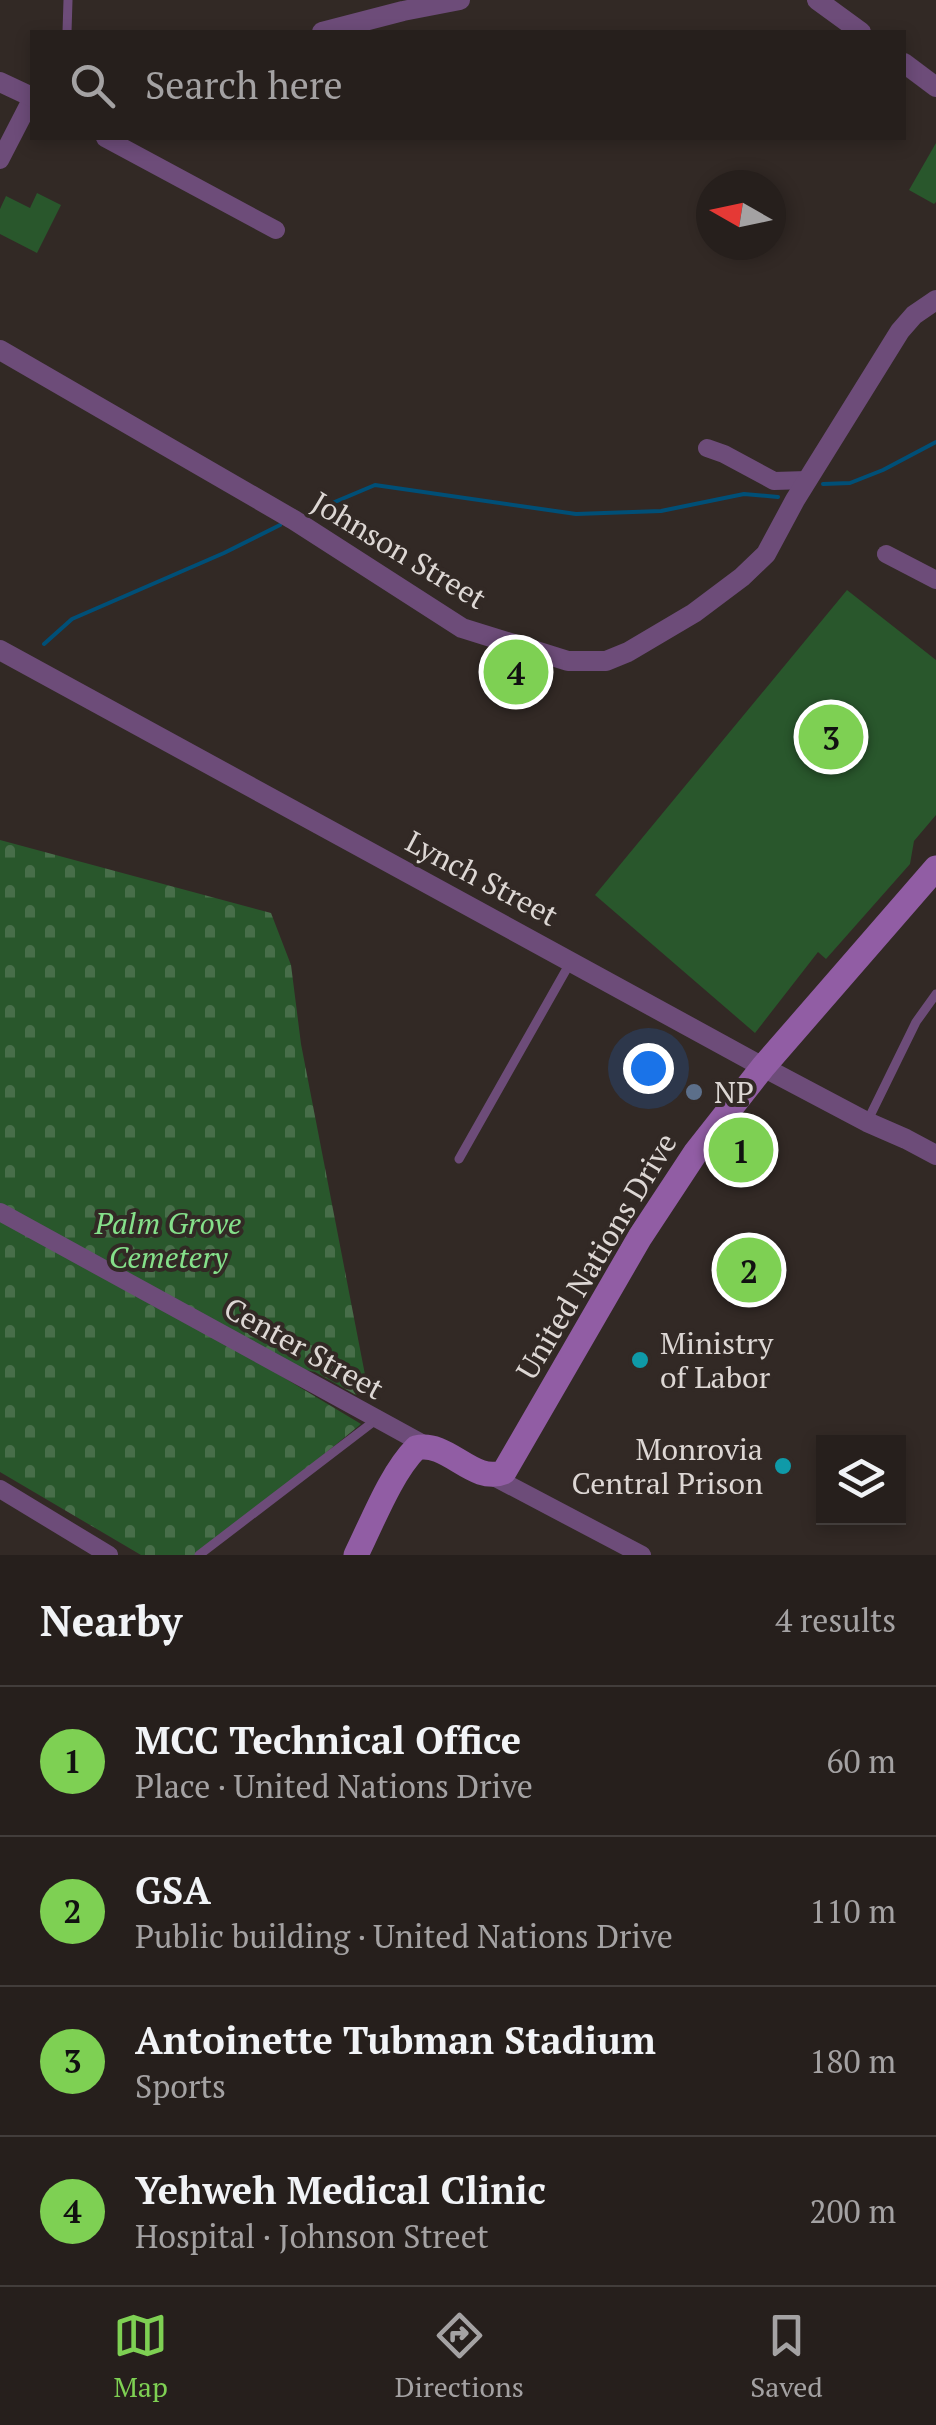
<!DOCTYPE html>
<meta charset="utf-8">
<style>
body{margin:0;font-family:"PT Serif",serif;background:#322c29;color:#f1f3f6}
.controls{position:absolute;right:30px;bottom:30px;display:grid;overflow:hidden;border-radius:0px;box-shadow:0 5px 15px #0003}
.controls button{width:90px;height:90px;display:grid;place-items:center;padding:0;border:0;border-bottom:2px solid #423d3b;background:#261f1c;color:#f1f3f6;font:50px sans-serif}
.compass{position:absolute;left:696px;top:170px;width:90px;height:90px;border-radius:50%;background:#261f1c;box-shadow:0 5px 15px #0003;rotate:279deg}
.you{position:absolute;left:648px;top:1068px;width:35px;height:35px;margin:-25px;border:8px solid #fff;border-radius:50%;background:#1a73e8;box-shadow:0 0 0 15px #1a73e833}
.badge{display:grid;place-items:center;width:65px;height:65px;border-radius:50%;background:#7ed053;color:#111;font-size:32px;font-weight:700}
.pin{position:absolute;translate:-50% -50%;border:5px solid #fff;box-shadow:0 2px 10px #0006}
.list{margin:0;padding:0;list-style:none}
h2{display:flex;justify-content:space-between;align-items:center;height:130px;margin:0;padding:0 40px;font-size:42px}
h2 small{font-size:32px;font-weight:400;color:#a4a2a3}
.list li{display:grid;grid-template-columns:65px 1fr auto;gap:30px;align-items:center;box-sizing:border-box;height:150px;padding:0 40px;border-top:2px solid #423d3b}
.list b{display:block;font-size:38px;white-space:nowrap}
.list p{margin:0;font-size:32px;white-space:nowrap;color:#a4a2a3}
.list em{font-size:32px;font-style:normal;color:#a4a2a3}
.icon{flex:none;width:55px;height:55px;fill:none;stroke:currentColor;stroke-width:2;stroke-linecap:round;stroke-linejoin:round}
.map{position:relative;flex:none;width:936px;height:1555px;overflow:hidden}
.search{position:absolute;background:#261f1c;box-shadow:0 5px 15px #0003;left:30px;right:30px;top:30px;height:110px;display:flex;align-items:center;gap:25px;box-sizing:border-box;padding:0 35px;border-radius:0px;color:#a4a2a3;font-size:38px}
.sheet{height:730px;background:#261f1c}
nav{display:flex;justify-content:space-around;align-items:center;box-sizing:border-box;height:140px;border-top:2px solid #423d3b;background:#261f1c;font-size:28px;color:#a4a2a3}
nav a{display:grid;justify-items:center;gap:5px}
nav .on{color:#7ed053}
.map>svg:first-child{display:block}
.green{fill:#29572c}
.cemetery{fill:url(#cemetery-stones)}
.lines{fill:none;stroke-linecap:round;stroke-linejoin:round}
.stream{stroke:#004f77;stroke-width:4}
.service{stroke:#6d4c79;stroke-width:9}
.minor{stroke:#6d4c79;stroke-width:18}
.tertiary{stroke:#6d4c79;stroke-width:20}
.secondary{stroke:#915da4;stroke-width:25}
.service-dot{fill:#5c6f8a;stroke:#322925;stroke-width:4}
.culture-dot{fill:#0f9aa8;stroke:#322925;stroke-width:4}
.labels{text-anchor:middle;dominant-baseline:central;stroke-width:8;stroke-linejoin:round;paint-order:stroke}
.street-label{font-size:30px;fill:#ddd7d4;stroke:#322925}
.poi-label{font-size:30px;fill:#ddd7d4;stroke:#322925;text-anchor:start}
.park-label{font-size:30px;font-style:italic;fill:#85e08a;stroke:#322925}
</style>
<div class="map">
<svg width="936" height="1555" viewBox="0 0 936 1555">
<defs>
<pattern id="cemetery-stones" width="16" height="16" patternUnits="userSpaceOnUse" patternTransform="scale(2.5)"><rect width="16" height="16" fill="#29572c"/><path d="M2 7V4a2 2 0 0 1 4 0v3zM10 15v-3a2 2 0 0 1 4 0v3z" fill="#486e4a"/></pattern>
</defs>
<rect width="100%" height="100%" fill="#322925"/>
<g class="green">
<polygon points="936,143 936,202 934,204 909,190"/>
<polygon points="37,193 61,205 37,253 0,234 0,209 6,196 30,208"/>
<polygon points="847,590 936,660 936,815 914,841 910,864 826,959 818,952 755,1033 595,895"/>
</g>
<polygon class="cemetery" points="0,840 271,913 291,965 301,1044 367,1385 356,1395 315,1372 281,1365 276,1373 361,1424 201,1555 141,1555 0,1472"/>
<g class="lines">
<g class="stream">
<polyline points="823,484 850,483 883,470 936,442"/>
<polyline points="311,512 375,485 576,514 661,511 744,494 778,497"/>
<polyline points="44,644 72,619 224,553 280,525"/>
</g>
<g class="service">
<polyline points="67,32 68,0"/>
<polyline points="867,1122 916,1022 936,994"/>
<polyline points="459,1159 570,963"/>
<polyline points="199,1555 377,1419"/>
</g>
<g class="minor">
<polyline points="105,138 276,230"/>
<polyline points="0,160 32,98"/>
<polyline points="707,448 724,454 774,481 807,480"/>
<polyline points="886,554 936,580"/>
<polyline points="0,1212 425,1445"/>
<polyline points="492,1476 642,1555"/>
<polyline points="0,1489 109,1555"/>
</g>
<g class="tertiary">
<polyline points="817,0 861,32"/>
<polyline points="322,32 403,11 460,0"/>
<polyline points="904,63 936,87"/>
<polyline points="0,82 32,97"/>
<polyline points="0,350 294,520 462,628 568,661 606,661 628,652 694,613 742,577 766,554 795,500 900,331 914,315 936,300"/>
<polyline points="0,650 763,1067 867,1122 906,1139 936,1155"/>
</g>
<path class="secondary" d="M 356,1555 C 372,1523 391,1473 416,1448 C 448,1440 473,1485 504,1472 L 640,1237 L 696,1152 L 763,1067 L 936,868"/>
</g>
<circle class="service-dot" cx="694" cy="1092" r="10"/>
<g class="culture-dot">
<circle cx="640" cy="1360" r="10"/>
<circle cx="783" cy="1466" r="10"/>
</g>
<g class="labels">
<g class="street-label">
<text transform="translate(399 550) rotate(31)">Johnson Street</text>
<text transform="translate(482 878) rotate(28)">Lynch Street</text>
<text transform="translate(596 1256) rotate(-59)">United Nations Drive</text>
<text transform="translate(304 1348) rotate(29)">Center Street</text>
</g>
<g class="poi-label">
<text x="714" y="1092">NP</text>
<text x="660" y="1343">Ministry<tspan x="660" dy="34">of Labor</tspan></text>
<text x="763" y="1449" text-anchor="end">Monrovia<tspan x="763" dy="34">Central Prison</tspan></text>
</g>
<g class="park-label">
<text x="168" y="1223">Palm Grove<tspan x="168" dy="34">Cemetery</tspan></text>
</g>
</g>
</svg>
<div class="controls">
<button><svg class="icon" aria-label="layers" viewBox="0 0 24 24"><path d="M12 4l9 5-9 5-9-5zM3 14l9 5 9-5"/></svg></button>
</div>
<svg class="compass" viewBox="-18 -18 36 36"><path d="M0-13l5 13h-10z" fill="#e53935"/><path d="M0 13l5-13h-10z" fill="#a4a2a3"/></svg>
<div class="you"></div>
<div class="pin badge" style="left:741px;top:1150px">1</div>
<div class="pin badge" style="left:749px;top:1270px">2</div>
<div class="pin badge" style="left:831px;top:737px">3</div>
<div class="pin badge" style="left:516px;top:672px">4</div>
<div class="search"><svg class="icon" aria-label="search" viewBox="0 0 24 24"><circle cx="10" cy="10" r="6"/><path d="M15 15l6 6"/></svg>Search here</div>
</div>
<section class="sheet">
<h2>Nearby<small>4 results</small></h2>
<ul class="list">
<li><span class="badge">1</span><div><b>MCC Technical Office</b><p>Place · United Nations Drive</p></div><em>60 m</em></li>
<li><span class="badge">2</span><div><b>GSA</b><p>Public building · United Nations Drive</p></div><em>110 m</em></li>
<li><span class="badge">3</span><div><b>Antoinette Tubman Stadium</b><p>Sports</p></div><em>180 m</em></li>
<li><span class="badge">4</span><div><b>Yehweh Medical Clinic</b><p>Hospital · Johnson Street</p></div><em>200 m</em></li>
</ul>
</section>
<nav>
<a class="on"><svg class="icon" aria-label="map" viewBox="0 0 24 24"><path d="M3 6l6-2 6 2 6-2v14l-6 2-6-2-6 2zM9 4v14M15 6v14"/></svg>Map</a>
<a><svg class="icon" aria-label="directions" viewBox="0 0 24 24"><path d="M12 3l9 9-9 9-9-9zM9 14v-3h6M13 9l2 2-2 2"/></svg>Directions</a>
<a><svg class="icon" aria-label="saved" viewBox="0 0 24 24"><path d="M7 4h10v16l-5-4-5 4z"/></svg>Saved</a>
</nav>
